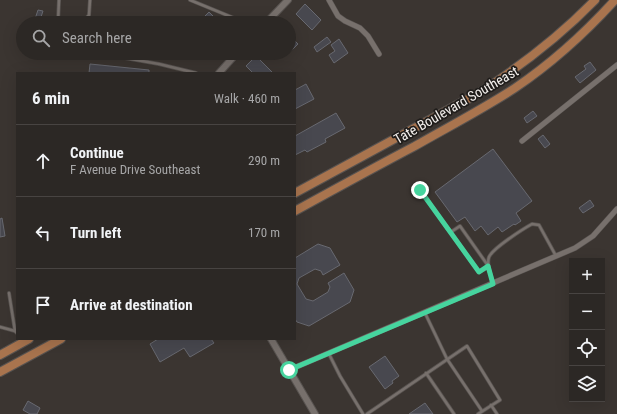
<!DOCTYPE html>
<meta charset="utf-8">
<style>
body{margin:0;font-family:"Roboto Condensed",sans-serif;background:#383432;color:#f1f3f6}
.controls{position:absolute;right:12px;bottom:12px;display:grid;overflow:hidden;border-radius:0px;box-shadow:0 4px 16px #0002}
.controls button{width:36px;height:36px;display:grid;place-items:center;padding:0;border:0;border-bottom:1px solid #484442;background:#2c2825;color:#f1f3f6;font:20px sans-serif}
.stop{position:absolute;width:12px;height:12px;margin:-9px;border:3px solid #46d49e;border-radius:50%;background:#fff}
.stop.end{background:#46d49e;border-color:#fff;box-shadow:0 1px 4px #0008}
.list{margin:0;padding:0;list-style:none}
h2{display:flex;justify-content:space-between;align-items:center;height:52px;margin:0;padding:0 16px;font-size:17px}
h2 small{font-size:13px;font-weight:400;color:#a6a6a7}
.list li{display:grid;grid-template-columns:26px 1fr auto;gap:12px;align-items:center;box-sizing:border-box;height:72px;padding:0 16px;border-top:1px solid #484442}
.list b{display:block;font-size:15px;white-space:nowrap}
.list p{margin:0;font-size:13px;white-space:nowrap;color:#a6a6a7}
.list em{font-size:13px;font-style:normal;color:#a6a6a7}
.icon{flex:none;width:22px;height:22px;fill:none;stroke:currentColor;stroke-width:2;stroke-linecap:round;stroke-linejoin:round}
.map{position:relative;flex:none;width:617px;height:414px;overflow:hidden}
.search{position:absolute;background:#2c2825;box-shadow:0 4px 16px #0002;left:16px;top:16px;width:280px;height:44px;display:flex;align-items:center;gap:10px;box-sizing:border-box;padding:0 14px;border-radius:22px;color:#a6a6a7;font-size:15px}
.panel{position:absolute;background:#2c2825;box-shadow:0 4px 16px #0002;left:16px;top:72px;width:280px;height:268px;border-radius:0px}
.map>svg:first-child{display:block}
.building{fill:#48484f;stroke:#686970}
.lines{fill:none;stroke-linecap:round;stroke-linejoin:round}
.service-casing{stroke:#585350;stroke-width:4}
.minor-casing{stroke:#585350;stroke-width:6}
.tertiary-casing{stroke:#585350;stroke-width:8}
.primary-casing{stroke:#585350;stroke-width:10}
.service{stroke:#77706c;stroke-width:2.5}
.minor{stroke:#77706c;stroke-width:5}
.tertiary{stroke:#77706c;stroke-width:6}
.primary{stroke:#a9744e;stroke-width:8}
.route{stroke:#46d49e;stroke-width:5}
.labels{text-anchor:middle;dominant-baseline:central;stroke-width:3.5;stroke-linejoin:round;paint-order:stroke}
.street-label{font-size:14px;fill:#f3efec;stroke:#201d1b}
</style>
<div class="map">
<svg width="617" height="414" viewBox="0 0 617 414">
<rect width="100%" height="100%" fill="#3b3531"/>
<g class="building">
<polygon points="305,4 321,20 312,30 296,14"/>
<polygon points="38,10 43,11 39,23 34,22"/>
<polygon points="209,12 220,23 198,23"/>
<polygon points="289,35 298,44 289,53"/>
<polygon points="327,37 331,42 317,52 314,47"/>
<polygon points="339,39 348,53 334,63 329,55 335,51 331,45"/>
<polygon points="256,56 273,73 253,73 246,66"/>
<polygon points="590,62 596,70 580,83 575,77 586,69 584,66"/>
<polygon points="90,64 149,70 149,73 89,73"/>
<polygon points="306,84 314,99 295,109 295,90"/>
<polygon points="533,111 537,116 527,123 524,118"/>
<polygon points="336,113 345,128 325,139 326,142 307,152 305,150 295,155 295,136"/>
<polygon points="543,135 550,144 545,148 538,139"/>
<polygon points="493,149 532,201 516,213 521,221 515,225 514,224 502,232 498,227 488,235 481,226 475,231 465,217 457,222 435,192"/>
<polygon points="590,200 594,206 583,213 579,208"/>
<polygon points="2,218 5,236 0,237 0,219"/>
<polygon points="318,244 330,248 340,265 323,275 321,271 315,269 299,278 297,284 306,299 313,301 328,292 330,287 328,283 344,273 354,290 350,302 309,326 297,322 295,319 295,258"/>
<polygon points="158,339 211,339 214,343 190,357 184,348 160,362 150,344"/>
<polygon points="385,356 399,376 392,381 393,383 385,389 369,367"/>
<polygon points="28,401 40,408 37,414 30,414 23,410"/>
<polygon points="425,403 433,414 409,414"/>
</g>
<g class="lines">
<defs>
<g id="service">
<polyline points="59,0 58,22 60,23"/>
<polyline points="190,0 246,23"/>
<polyline points="82,23 89,15 90,0"/>
<polyline points="97,53 159,64 196,73"/>
<polyline points="420,190 479,272 489,267 460,226 451,232"/>
<path d="M 493,282 C 491,275 486,265 489,257 C 493,248 523,229 532,224 L 539,225 L 556,256"/>
<polyline points="9,293 15,331 17,333"/>
<polyline points="425,313 447,359 482,411"/>
<polyline points="0,327 15,331"/>
<polyline points="329,354 340,376 363,414"/>
<polyline points="426,373 454,414"/>
<polyline points="491,405 497,414"/>
<polyline points="367,414 467,346 500,400 478,414"/>
</g>
<g id="minor">
<polyline points="329,0 338,16 345,21 360,28 368,36 379,54"/>
<polyline points="522,141 617,65"/>
<polyline points="289,370 575,248 593,236 617,209"/>
</g>
<g id="tertiary">
<polyline points="266,23 288,0"/>
<polyline points="219,73 237,53"/>
<polyline points="271,339 315,414"/>
</g>
<g id="primary">
<path d="M 295,193 L 479,93 C 521,66 560,36 595,0"/>
<path d="M 295,211 C 335,189 375,167 415,146 C 448,127 483,109 515,88 C 552,63 585,33 615,0"/>
<polyline points="0,355 29,339"/>
<polyline points="0,372 61,339"/>
</g>
</defs>
<use href="#service" class="service-casing"/>
<use href="#minor" class="minor-casing"/>
<use href="#tertiary" class="tertiary-casing"/>
<use href="#primary" class="primary-casing"/>
<use href="#service" class="service"/>
<use href="#minor" class="minor"/>
<use href="#tertiary" class="tertiary"/>
<use href="#primary" class="primary"/>
</g>
<g class="lines">
<polyline class="route" points="289,370 493,284 488,266 479,272 420,190"/>
</g>
<g class="labels">
<g class="street-label">
<text transform="translate(456 105) rotate(-30)">Tate Boulevard Southeast</text>
</g>
</g>
</svg>
<div class="controls">
<button>+</button>
<button>−</button>
<button><svg class="icon" aria-label="locate" viewBox="0 0 24 24"><circle cx="12" cy="12" r="6"/><path d="M12 2v4M12 18v4M2 12h4M18 12h4"/></svg></button>
<button><svg class="icon" aria-label="layers" viewBox="0 0 24 24"><path d="M12 4l9 5-9 5-9-5zM3 14l9 5 9-5"/></svg></button>
</div>
<div class="stop" style="left:289px;top:370px"></div>
<div class="stop end" style="left:420px;top:190px"></div>
<div class="search"><svg class="icon" aria-label="search" viewBox="0 0 24 24"><circle cx="10" cy="10" r="6"/><path d="M15 15l6 6"/></svg>Search here</div>
<section class="panel">
<h2>6 min<small>Walk · 460 m</small></h2>
<ul class="list">
<li><svg class="icon" aria-label="ahead" viewBox="0 0 24 24"><path d="M12 20V5M6 11l6-6 6 6"/></svg><div><b>Continue</b><p>F Avenue Drive Southeast</p></div><em>290 m</em></li>
<li><svg class="icon" aria-label="left" viewBox="0 0 24 24"><path d="M17 20v-9H6M10 6l-5 5 5 5"/></svg><div><b>Turn left</b></div><em>170 m</em></li>
<li><svg class="icon" aria-label="arrive" viewBox="0 0 24 24"><path d="M6 21V4h12l-3 4 3 4H6"/></svg><div><b>Arrive at destination</b></div></li>
</ul>
</section>
</div>
